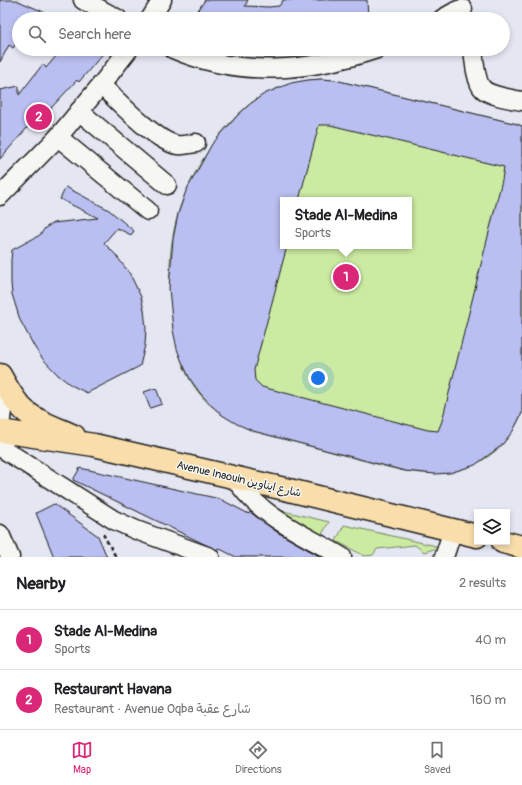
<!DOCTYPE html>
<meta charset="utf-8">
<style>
body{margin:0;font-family:Pangolin,"Playpen Sans Arabic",sans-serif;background:#f6f6f6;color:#202124}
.controls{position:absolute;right:12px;bottom:12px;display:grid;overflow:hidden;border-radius:0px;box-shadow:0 2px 6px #0003}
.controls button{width:36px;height:36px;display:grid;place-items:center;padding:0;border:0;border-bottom:1px solid #e0e0e0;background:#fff;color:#202124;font:20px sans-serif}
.you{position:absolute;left:318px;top:378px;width:14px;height:14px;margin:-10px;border:3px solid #fff;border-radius:50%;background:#1a73e8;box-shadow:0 0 0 6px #1a73e833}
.badge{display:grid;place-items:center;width:26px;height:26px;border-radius:50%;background:#db2777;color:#fff;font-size:13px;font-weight:700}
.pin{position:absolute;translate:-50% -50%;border:2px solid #fff;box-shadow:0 1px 4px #0006}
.popup{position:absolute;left:280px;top:197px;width:132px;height:52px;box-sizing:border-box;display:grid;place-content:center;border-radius:0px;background:#fff;filter:drop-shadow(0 1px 3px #0005);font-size:13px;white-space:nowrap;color:#757577}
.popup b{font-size:15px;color:#202124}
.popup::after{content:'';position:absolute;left:50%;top:100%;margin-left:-8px;border:8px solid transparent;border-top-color:#fff}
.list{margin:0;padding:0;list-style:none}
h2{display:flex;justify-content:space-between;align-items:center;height:52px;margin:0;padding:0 16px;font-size:17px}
h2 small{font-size:13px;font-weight:400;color:#757577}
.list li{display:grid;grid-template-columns:26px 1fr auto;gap:12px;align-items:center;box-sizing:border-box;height:60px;padding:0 16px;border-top:1px solid #e0e0e0}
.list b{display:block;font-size:15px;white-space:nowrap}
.list p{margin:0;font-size:13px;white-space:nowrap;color:#757577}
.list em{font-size:13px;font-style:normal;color:#757577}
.icon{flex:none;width:22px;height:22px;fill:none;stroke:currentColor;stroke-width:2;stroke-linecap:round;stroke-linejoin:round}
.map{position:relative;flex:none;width:522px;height:557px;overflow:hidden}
.search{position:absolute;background:#fff;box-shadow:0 2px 6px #0003;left:12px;right:12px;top:12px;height:44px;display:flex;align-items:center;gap:10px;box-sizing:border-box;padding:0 14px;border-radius:22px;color:#757577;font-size:15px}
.sheet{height:172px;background:#fff}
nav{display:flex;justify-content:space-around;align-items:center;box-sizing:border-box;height:56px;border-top:1px solid #e0e0e0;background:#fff;font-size:11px;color:#757577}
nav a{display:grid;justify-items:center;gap:2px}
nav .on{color:#db2777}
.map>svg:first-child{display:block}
.green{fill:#cceba2;stroke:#74845f;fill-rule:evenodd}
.building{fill:#babff1;stroke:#1c1c1c;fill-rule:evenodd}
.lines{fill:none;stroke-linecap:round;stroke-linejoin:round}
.minor-casing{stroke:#1c1c1c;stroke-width:21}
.major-casing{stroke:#1c1c1c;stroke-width:25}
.path{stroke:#1c1c1c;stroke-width:2.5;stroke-dasharray:4 3;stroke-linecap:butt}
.minor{stroke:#f6f6f2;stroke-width:18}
.major{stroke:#f9deab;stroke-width:22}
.labels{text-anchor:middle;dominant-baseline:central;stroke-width:3;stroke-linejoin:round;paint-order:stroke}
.street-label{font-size:11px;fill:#1c1c1c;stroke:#f6f6f2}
</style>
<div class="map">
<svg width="522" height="557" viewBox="0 0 522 557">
<rect width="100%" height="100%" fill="#e4e6f2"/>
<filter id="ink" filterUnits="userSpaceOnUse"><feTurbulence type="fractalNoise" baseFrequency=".025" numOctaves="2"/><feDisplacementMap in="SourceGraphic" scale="8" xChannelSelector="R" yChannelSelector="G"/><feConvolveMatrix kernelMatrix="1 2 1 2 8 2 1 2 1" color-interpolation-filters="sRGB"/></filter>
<g filter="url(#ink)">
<g class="green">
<path d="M 321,79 L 335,80 L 517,124 L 522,126 L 522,413 C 501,463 457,480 406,471 C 387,468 368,461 350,457 C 318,448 286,440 253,431 C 233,422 213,411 199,393 C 180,369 177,346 173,317 C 168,281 168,249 178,214 C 189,174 227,114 265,94 C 283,85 301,80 321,79 ZM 283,200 L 409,200 L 409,246 L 283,246 Z"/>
<polygon points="271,508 329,522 321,536"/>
<polygon points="344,525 436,546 434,549 424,552 415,545 377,549 373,555 365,556 336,541"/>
</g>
<g class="building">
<polygon points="0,0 16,0 60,19 19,19 19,39 13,48 9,45 0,62"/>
<polygon points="205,0 248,0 245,6 269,7 279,6 283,0 367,0 368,19 192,19"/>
<polygon points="62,49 107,49 79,82 77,80 37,123 33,121 0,159 0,90 19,86 19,95 43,64 46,68"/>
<path d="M 321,79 L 335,80 L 517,124 L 522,126 L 522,413 L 513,431 L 501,446 L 475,465 L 450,473 L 435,474 L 405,471 L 253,431 L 237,424 L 222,415 L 212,406 L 200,393 L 190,379 L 182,362 L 177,349 L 173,330 L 169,288 L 173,239 L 178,214 L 186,191 L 212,144 L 238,115 L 250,104 L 264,94 L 291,83 L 308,80 ZM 319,125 L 330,125 L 504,167 L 502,180 L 442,421 L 438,431 L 428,430 L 262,387 L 255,380 L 254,370 L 287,246 L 283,246 L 283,200 L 299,200 Z"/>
<polygon points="66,187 109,210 134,231 131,235 117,228 104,243 115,254 130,274 141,297 144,310 146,328 145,345 140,366 87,393 71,385 58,375 42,358 35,348 20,320 12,294 11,283 11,260 12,250 40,235 45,228 53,223 98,218 60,199"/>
<polygon points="156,388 162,404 150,408 144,392"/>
<polygon points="80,468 220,499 249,514 250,512 277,532 321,557 236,557 218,548 217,550 202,543 73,480"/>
<polygon points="54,504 98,536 107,557 54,557 36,513"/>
</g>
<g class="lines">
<defs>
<g id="minor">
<polyline points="83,0 118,19"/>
<polyline points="150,19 162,0"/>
<polyline points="442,19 458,10 463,9"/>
<path d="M 173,49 C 241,78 308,72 377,49"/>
<path d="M 473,49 C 474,58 476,83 483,89 C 490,96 512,99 522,101"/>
<path d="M 101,85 C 118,101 155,141 177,145 C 183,146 189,144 196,143"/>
<polyline points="79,111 167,185"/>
<polyline points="58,137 148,211"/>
<polyline points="0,196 58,137 101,85 129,49"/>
<polyline points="0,388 2,411 0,426"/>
<polyline points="0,447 114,520 136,530 210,557"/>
<path d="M 235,478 C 259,517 304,534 342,557"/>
<polyline points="0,534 10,557"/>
<polyline points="444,557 453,530"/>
</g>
<g id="major">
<path d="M 0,375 C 6,386 12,397 20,406 C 33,421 57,428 74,436"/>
<polyline points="0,431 94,445 289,490 477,536"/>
<polyline points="503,542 522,547"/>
</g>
</defs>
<use href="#minor" class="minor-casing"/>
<use href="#major" class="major-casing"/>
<polyline class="path" points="103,534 116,557"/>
<use href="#minor" class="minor"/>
<use href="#major" class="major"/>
</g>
</g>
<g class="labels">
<g class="street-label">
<text transform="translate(239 479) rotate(13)">Avenue Inaouin شارع ايناوين</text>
</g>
</g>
</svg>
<div class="controls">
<button><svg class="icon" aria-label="layers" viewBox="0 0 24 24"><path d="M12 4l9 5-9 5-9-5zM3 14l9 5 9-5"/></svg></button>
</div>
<div class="you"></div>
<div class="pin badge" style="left:346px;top:277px">1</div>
<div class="popup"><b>Stade Al-Medina</b>Sports</div>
<div class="pin badge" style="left:39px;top:117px">2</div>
<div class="search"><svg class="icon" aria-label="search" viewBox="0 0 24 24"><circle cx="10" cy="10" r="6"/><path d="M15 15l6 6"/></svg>Search here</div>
</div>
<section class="sheet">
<h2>Nearby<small>2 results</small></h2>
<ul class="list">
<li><span class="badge">1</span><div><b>Stade Al-Medina</b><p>Sports</p></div><em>40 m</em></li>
<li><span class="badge">2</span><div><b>Restaurant Havana</b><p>Restaurant · Avenue Oqba شارع عقبة</p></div><em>160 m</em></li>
</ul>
</section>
<nav>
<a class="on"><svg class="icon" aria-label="map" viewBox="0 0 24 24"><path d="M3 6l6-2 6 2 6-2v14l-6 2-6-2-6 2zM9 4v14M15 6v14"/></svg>Map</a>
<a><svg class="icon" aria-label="directions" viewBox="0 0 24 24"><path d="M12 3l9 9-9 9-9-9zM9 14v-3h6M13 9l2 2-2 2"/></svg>Directions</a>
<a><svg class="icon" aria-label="saved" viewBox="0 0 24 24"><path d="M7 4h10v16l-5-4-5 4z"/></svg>Saved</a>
</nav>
